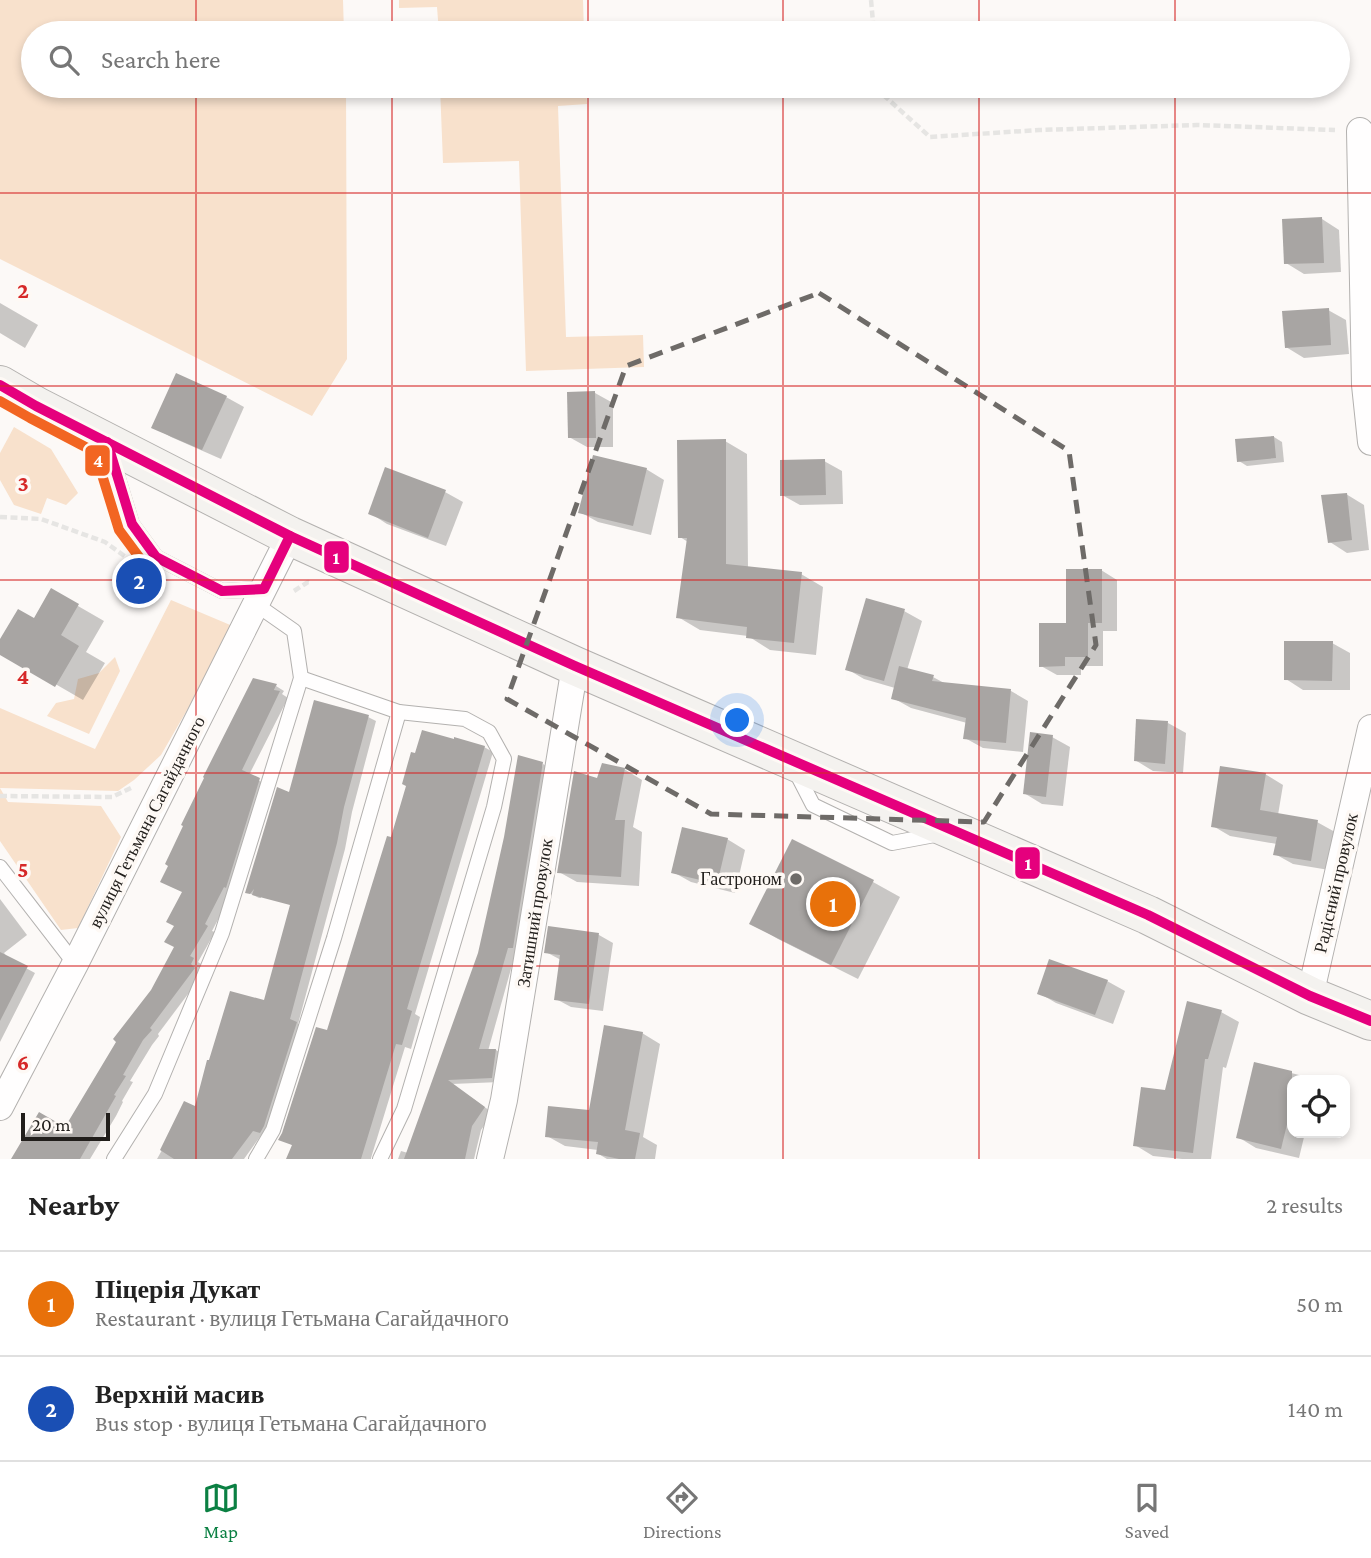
<!DOCTYPE html>
<meta charset="utf-8">
<style>
body{margin:0;font-family:"Crimson Pro",serif;background:#f2f2f2;color:#222}
.controls{position:absolute;right:21px;bottom:21px;display:grid;overflow:hidden;border-radius:14px;box-shadow:0 4px 10px #0003}
.controls button{width:63px;height:63px;display:grid;place-items:center;padding:0;border:0;border-bottom:2px solid #e0e0e0;background:#fff;color:#222;font:35px sans-serif}
.scale{position:absolute;left:21px;bottom:18px;width:89px;box-sizing:border-box;padding-left:7px;border:4px solid #211e1b;border-top:0;font-size:19px;line-height:24px;white-space:nowrap;color:#211e1b;-webkit-text-stroke:5px #fef9f5;paint-order:stroke}
.you{position:absolute;left:738px;top:721px;width:24px;height:24px;margin:-18px;border:5px solid #fff;border-radius:50%;background:#1a73e8;box-shadow:0 0 0 10px #1a73e833}
.badge{display:grid;place-items:center;width:46px;height:46px;border-radius:50%;background:#0b8043;color:#fff;font-size:23px;font-weight:700}
.pin{position:absolute;translate:-50% -50%;border:4px solid #fff;box-shadow:0 2px 7px #0006}
.list{margin:0;padding:0;list-style:none}
h2{display:flex;justify-content:space-between;align-items:center;height:91px;margin:0;padding:0 28px;font-size:30px}
h2 small{font-size:23px;font-weight:400;color:#767676}
.list li{display:grid;grid-template-columns:46px 1fr auto;gap:21px;align-items:center;box-sizing:border-box;height:105px;padding:0 28px;border-top:2px solid #e0e0e0}
.list b{display:block;font-size:26px;white-space:nowrap}
.list p{margin:0;font-size:23px;white-space:nowrap;color:#767676}
.list em{font-size:23px;font-style:normal;color:#767676}
.icon{flex:none;width:38px;height:38px;fill:none;stroke:currentColor;stroke-width:2;stroke-linecap:round;stroke-linejoin:round}
.map{position:relative;flex:none;width:1371px;height:1159px;overflow:hidden}
.search{position:absolute;background:#fff;box-shadow:0 4px 10px #0003;left:21px;right:21px;top:21px;height:77px;display:flex;align-items:center;gap:18px;box-sizing:border-box;padding:0 24px;border-radius:38px;color:#767676;font-size:26px}
.sheet{height:301px;background:#fff}
nav{display:flex;justify-content:space-around;align-items:center;box-sizing:border-box;height:98px;border-top:2px solid #e0e0e0;background:#fff;font-size:19px;color:#767676}
nav a{display:grid;justify-items:center;gap:4px}
nav .on{color:#0b8043}
.map>svg:first-child{display:block}
.green{fill:#f8e1cc}
.shadow{fill:#0003}
.building{fill:#a8a5a3}
.lines{fill:none;stroke-linecap:round;stroke-linejoin:round}
.lane-casing{stroke:#b3b1af;stroke-width:16}
.street-casing{stroke:#b3b1af;stroke-width:28}
.secondary-casing{stroke:#b3b1af;stroke-width:40}
.path{stroke:#e6e5e3;stroke-width:4.5;stroke-dasharray:7 3.5;stroke-linecap:butt}
.lane{stroke:#fffefe;stroke-width:14}
.street{stroke:#fffefe;stroke-width:26}
.secondary{stroke:#f4f2ef;stroke-width:38}
.bus-1-casing{stroke:#fef9f5;stroke-width:16}
.bus-2-casing{stroke:#fef9f5;stroke-width:16}
.bus-1{stroke:#e5007d;stroke-width:10}
.bus-2{stroke:#f26522;stroke-width:10}
.marked{fill:none;stroke:#6e6b68;stroke-width:5;stroke-dasharray:14 9;stroke-linejoin:round}
.grid{fill:none;stroke:#d62828;stroke-width:2;stroke-opacity:0.55}
.poi-dot{fill:#6e6b68;stroke:#fef9f5;stroke-width:2.5}
.labels{text-anchor:middle;dominant-baseline:central;stroke-width:7;stroke-linejoin:round;paint-order:stroke}
.street-label{font-size:18px;fill:#211e1b;stroke:#fef9f5}
.poi-label{font-size:18px;fill:#211e1b;stroke:#fef9f5;text-anchor:end}
.grid-label{font-size:23px;text-anchor:middle;font-weight:bold;fill:#d62828;stroke:#fef9f5;stroke-width:7;stroke-linejoin:round;paint-order:stroke}
.line-badge{stroke:#fef9f5;stroke-width:2.5}
.badge-label{font-size:19px;text-anchor:middle;font-weight:bold;fill:#fff}
</style>
<div class="map">
<svg width="1371" height="1159" viewBox="0 0 1371 1159">
<rect width="100%" height="100%" fill="#fcf9f7"/>
<g class="green">
<polygon points="0,0 343,0 344,33 33,33 33,86 346,86 347,359 312,416 0,259"/>
<polygon points="399,0 583,0 584,33 439,33 437,7 399,8"/>
<polygon points="440,86 586,86 587,104 558,106 566,337 643,335 644,367 526,371 519,161 443,163"/>
<polygon points="14,427 51,449 78,493 66,505 47,498 41,514 14,505 0,480 0,453"/>
<polygon points="171,600 235,627 161,755 134,780 118,791 0,788 8,802 101,806 121,837 78,928 61,930 0,841 0,708 95,749"/>
<polygon points="115,657 120,671 89,734 47,716 56,703 74,699 78,679 99,673"/>
</g>
<g class="shadow">
<polygon points="1322,219 1339,230 1341,272 1304,274 1286,263"/>
<polygon points="0,303 38,325 25,348 0,333"/>
<polygon points="1328,310 1346,320 1349,354 1304,358 1286,347"/>
<polygon points="595,393 613,403 613,447 587,447 569,437"/>
<polygon points="226,397 244,407 221,459 171,437 154,427"/>
<polygon points="1274,437 1282,442 1284,462 1247,466 1239,461"/>
<polygon points="725,441 747,454 748,568 801,574 823,587 816,655 770,650 748,636 700,630 678,617 688,542 680,537"/>
<polygon points="824,461 842,471 843,504 800,505 782,495"/>
<polygon points="646,469 664,480 651,535 598,522 580,512"/>
<polygon points="445,492 463,502 446,546 387,524 370,513"/>
<polygon points="1346,494 1364,505 1369,550 1347,553 1330,542"/>
<polygon points="1101,570 1117,580 1117,631 1103,631 1103,666 1081,666 1081,675 1057,675 1041,666"/>
<polygon points="52,591 104,621 86,652 105,663 83,700 0,652 0,643 34,620"/>
<polygon points="904,611 922,621 907,670 933,677 946,684 1011,691 1028,701 1023,752 983,748 965,738 967,723 911,708 893,698 895,688 864,679 847,669"/>
<polygon points="1332,643 1350,653 1350,690 1303,690 1286,679"/>
<polygon points="276,686 284,691 282,694 288,698 249,775 267,785 233,891 212,931 215,932 198,962 201,964 198,970 203,974 158,1034 159,1036 152,1045 130,1081 133,1082 122,1101 123,1102 116,1116 90,1159 12,1159 65,1129 153,991 176,947 176,925 184,892 170,886"/>
<polygon points="368,717 376,721 352,812 345,849 298,1024 305,1028 272,1131 262,1134 244,1159 157,1159 167,1141 196,1108 265,1002 299,905 261,895 261,898 259,898 247,892 290,795"/>
<polygon points="1168,723 1186,733 1183,773 1153,771 1135,760"/>
<polygon points="1052,737 1070,747 1063,806 1042,804 1024,793"/>
<polygon points="484,747 493,752 415,1014 420,1017 411,1049 405,1047 371,1158 371,1159 289,1159 296,1147 281,1139 328,1032 392,839 416,755"/>
<polygon points="543,764 551,769 516,951 488,1051 496,1050 504,1055 500,1082 452,1084 493,1113 481,1130 474,1159 398,1159 401,1151 408,1153 480,953"/>
<polygon points="624,769 642,780 633,827 642,832 639,886 577,882 559,872 598,780"/>
<polygon points="1265,774 1283,785 1278,815 1317,822 1335,832 1329,870 1293,864 1275,854 1277,844 1230,836 1213,826"/>
<polygon points="727,839 745,850 735,893 691,882 673,872"/>
<polygon points="793,841 873,882 900,897 858,979 778,939 751,923"/>
<polygon points="0,899 27,935 4,953 9,959 35,973 0,1042"/>
<polygon points="550,928 599,935 613,943 603,1011 571,1007 556,999 561,960 546,952"/>
<polygon points="1107,981 1125,991 1113,1024 1056,1003 1039,993"/>
<polygon points="1221,1012 1239,1022 1226,1068 1223,1067 1211,1159 1182,1159 1153,1156 1135,1145 1166,1092"/>
<polygon points="642,1033 660,1044 643,1137 657,1145 655,1159 607,1159 597,1153 598,1150 565,1146 547,1136 590,1112"/>
<polygon points="1256,1064 1299,1075 1309,1080 1292,1080 1292,1133 1305,1133 1299,1158 1256,1148 1238,1137"/>
</g>
<g class="building">
<polygon points="1322,217 1324,263 1284,264 1282,219"/>
<polygon points="1329,308 1331,345 1285,348 1282,311"/>
<polygon points="176,373 227,396 202,450 151,428"/>
<polygon points="595,391 596,438 568,438 567,392"/>
<polygon points="1274,436 1276,458 1237,462 1235,439"/>
<polygon points="726,439 726,564 802,572 794,643 746,638 747,627 676,618 687,538 678,538 677,440"/>
<polygon points="593,455 647,468 633,526 578,513"/>
<polygon points="825,459 826,495 780,496 780,460"/>
<polygon points="385,467 446,490 428,538 368,514"/>
<polygon points="1347,493 1352,540 1328,543 1321,495"/>
<polygon points="1066,569 1102,569 1102,623 1088,623 1088,657 1065,657 1065,666 1039,667 1039,623 1066,623"/>
<polygon points="51,588 79,604 61,635 79,646 55,687 0,655 0,639 18,609 34,618"/>
<polygon points="866,598 905,609 884,681 845,670"/>
<polygon points="1284,641 1333,641 1332,681 1284,680"/>
<polygon points="899,666 934,675 932,681 1011,689 1006,743 963,739 966,718 891,699"/>
<polygon points="253,678 277,684 274,690 280,691 242,770 260,778 226,888 224,887 205,924 208,926 190,956 194,958 191,964 195,968 150,1028 152,1030 143,1040 123,1075 126,1076 114,1095 116,1096 80,1159 11,1159 39,1112 65,1127 116,1042 113,1039 151,990 174,947 164,942 174,926 166,922 182,892 160,882 168,866 165,864 183,826 181,825 204,778 203,777"/>
<polygon points="314,700 369,715 344,807 337,843 290,1019 297,1022 264,1126 260,1133 253,1131 232,1159 174,1159 160,1150 184,1101 195,1106 207,1060 209,1060 230,991 264,1000 290,905 252,895 254,889 250,894 245,893 277,787 289,792"/>
<polygon points="1136,719 1168,721 1165,764 1134,761"/>
<polygon points="422,730 454,739 454,737 485,746 407,1009 412,1011 402,1045 396,1044 361,1159 286,1159 292,1145 278,1140 282,1133 316,1027 327,1030 387,836 391,837 406,786 402,784 411,752 415,753"/>
<polygon points="1030,732 1053,735 1046,797 1023,794"/>
<polygon points="518,755 543,762 513,948 508,948 479,1049 496,1049 492,1078 448,1080 485,1107 472,1126 465,1159 404,1159 478,953 504,837"/>
<polygon points="602,763 625,768 615,820 625,820 621,877 557,873 574,771 597,778"/>
<polygon points="1220,766 1266,773 1260,810 1318,820 1311,861 1273,855 1277,837 1211,827"/>
<polygon points="682,827 728,838 717,884 671,873"/>
<polygon points="792,839 874,880 831,965 749,924"/>
<polygon points="548,926 599,933 589,1004 554,1000 560,955 544,953"/>
<polygon points="0,952 28,966 0,1021"/>
<polygon points="1049,959 1108,980 1095,1015 1037,994"/>
<polygon points="1187,1001 1222,1010 1208,1059 1205,1059 1193,1153 1133,1146 1141,1087 1165,1090"/>
<polygon points="604,1025 643,1032 625,1130 640,1133 635,1159 619,1159 596,1154 598,1142 545,1137 548,1106 589,1110"/>
<polygon points="1254,1062 1292,1071 1292,1104 1281,1149 1236,1138"/>
</g>
<g class="lines">
<defs>
<g id="lane">
<polyline points="110,452 132,524 156,557 222,591 264,589"/>
<polyline points="301,678 399,712 465,719 489,732 504,759 494,807 404,1109 380,1159"/>
<polyline points="795,770 813,805 892,843 940,834"/>
<polyline points="0,867 75,964"/>
<polyline points="114,1159 155,1094 222,933 301,678 294,631 264,610 255,607"/>
<polyline points="256,1159 273,1130 334,938 399,712"/>
</g>
<g id="street">
<polyline points="1360,131 1365,385 1371,442"/>
<polyline points="1310,996 1371,728"/>
<polyline points="0,1107 75,964 290,536"/>
<polyline points="490,1159 504,1100 575,666"/>
</g>
<polyline id="secondary" points="0,385 36,406 290,536 575,666 1148,915 1310,996 1371,1021"/>
</defs>
<use href="#lane" class="lane-casing"/>
<use href="#street" class="street-casing"/>
<use href="#secondary" class="secondary-casing"/>
<g class="path">
<polyline points="871,0 874,33"/>
<polyline points="880,86 880,92 930,137 1039,130 1197,125 1335,130"/>
<polyline points="0,517 41,519 105,542 130,560"/>
<polyline points="294,591 308,582 311,583"/>
<polyline points="0,796 112,797 133,787"/>
</g>
<use href="#lane" class="lane"/>
<use href="#street" class="street"/>
<use href="#secondary" class="secondary"/>
<defs>
<g id="bus-1">
<polyline points="0,385 36,406 290,536 575,666 1148,915 1310,996 1371,1021"/>
<polyline points="107,442 132,524 156,557 222,591 264,589 290,536"/>
</g>
<polyline id="bus-2" points="0,401 30,418 95,452 119,530 145,565"/>
</defs>
<use href="#bus-1" class="bus-1-casing"/>
<use href="#bus-2" class="bus-2-casing"/>
<use href="#bus-1" class="bus-1"/>
<use href="#bus-2" class="bus-2"/>
</g>
<path class="marked" d="M 819,293 L 1069,451 L 1096,645 L 984,822 L 711,814 L 507,699 L 626,366 Z"/>
<path class="grid" d="M 196,0 L 196,33M 392,0 L 392,33M 588,0 L 588,33M 783,0 L 783,33M 979,0 L 979,33M 1175,0 L 1175,33M 196,86 L 196,1159M 392,86 L 392,1159M 588,86 L 588,1159M 783,86 L 783,1159M 979,86 L 979,1159M 1175,86 L 1175,1159M 0,193 L 1371,193M 0,386 L 1371,386M 0,580 L 1371,580M 0,773 L 1371,773M 0,966 L 1371,966"/>
<circle class="poi-dot" cx="796" cy="879" r="7"/>
<g class="labels">
<g class="street-label">
<text transform="translate(147 822) rotate(-63)">вулиця Гетьмана Сагайдачного</text>
<text transform="translate(1336 883) rotate(-77)">Радісний провулок</text>
<text transform="translate(535 913) rotate(-81)">Затишний провулок</text>
</g>
<g class="poi-label">
<text x="782" y="879">Гастроном</text>
</g>
</g>
<g class="grid-label">
<text x="23" y="298">2</text>
<text x="23" y="491">3</text>
<text x="23" y="684">4</text>
<text x="23" y="877">5</text>
<text x="23" y="1070">6</text>
</g>
<g class="line-badge">
<rect x="84" y="444" width="27" height="33" rx="7" fill="#f26522"/>
<rect x="323" y="540" width="27" height="34" rx="7" fill="#e5007d"/>
<rect x="1014" y="846" width="27" height="34" rx="7" fill="#e5007d"/>
</g>
<g class="badge-label">
<text x="98" y="467">4</text>
<text x="336" y="564">1</text>
<text x="1028" y="870">1</text>
</g>
</svg>
<div class="controls">
<button><svg class="icon" aria-label="locate" viewBox="0 0 24 24"><circle cx="12" cy="12" r="6"/><path d="M12 2v4M12 18v4M2 12h4M18 12h4"/></svg></button>
</div>
<div class="scale">20 m</div>
<div class="you"></div>
<div class="pin badge" style="left:833px;top:904px;background:#e8710a">1</div>
<div class="pin badge" style="left:139px;top:581px;background:#1a4fb4">2</div>
<div class="search"><svg class="icon" aria-label="search" viewBox="0 0 24 24"><circle cx="10" cy="10" r="6"/><path d="M15 15l6 6"/></svg>Search here</div>
</div>
<section class="sheet">
<h2>Nearby<small>2 results</small></h2>
<ul class="list">
<li><span class="badge" style="background:#e8710a">1</span><div><b>Піцерія Дукат</b><p>Restaurant · вулиця Гетьмана Сагайдачного</p></div><em>50 m</em></li>
<li><span class="badge" style="background:#1a4fb4">2</span><div><b>Верхній масив</b><p>Bus stop · вулиця Гетьмана Сагайдачного</p></div><em>140 m</em></li>
</ul>
</section>
<nav>
<a class="on"><svg class="icon" aria-label="map" viewBox="0 0 24 24"><path d="M3 6l6-2 6 2 6-2v14l-6 2-6-2-6 2zM9 4v14M15 6v14"/></svg>Map</a>
<a><svg class="icon" aria-label="directions" viewBox="0 0 24 24"><path d="M12 3l9 9-9 9-9-9zM9 14v-3h6M13 9l2 2-2 2"/></svg>Directions</a>
<a><svg class="icon" aria-label="saved" viewBox="0 0 24 24"><path d="M7 4h10v16l-5-4-5 4z"/></svg>Saved</a>
</nav>
